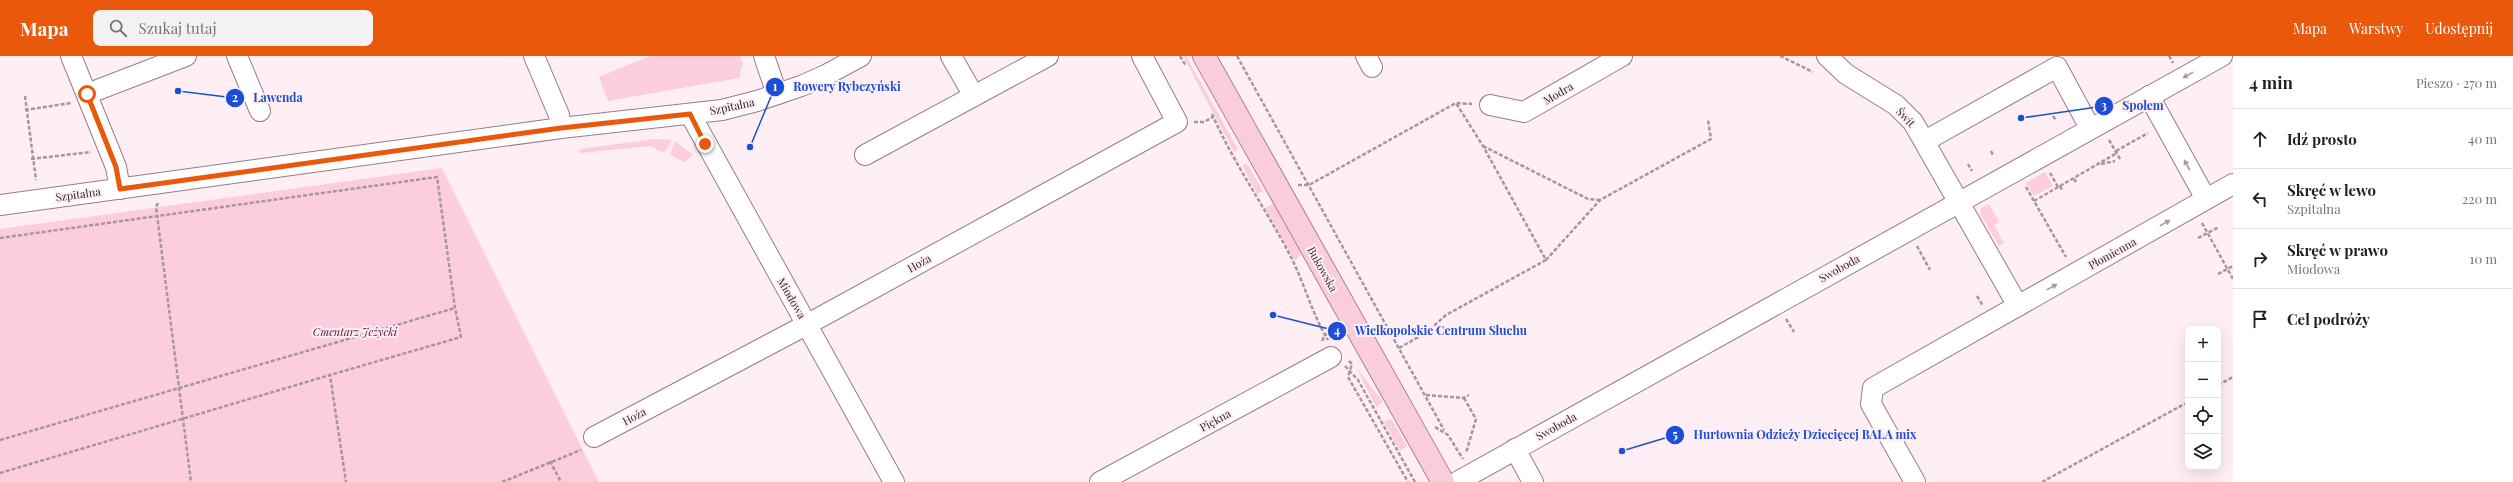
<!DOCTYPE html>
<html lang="pl">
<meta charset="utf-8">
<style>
body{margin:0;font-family:"Playfair Display",serif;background:#f2f2f2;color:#202124}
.controls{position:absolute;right:12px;bottom:12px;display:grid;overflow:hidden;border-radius:8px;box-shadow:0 4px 16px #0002}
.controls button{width:36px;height:36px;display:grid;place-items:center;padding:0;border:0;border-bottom:1px solid #e0e0e0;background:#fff;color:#202124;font:20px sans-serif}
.stop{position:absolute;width:12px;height:12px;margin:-9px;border:3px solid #ea580c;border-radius:50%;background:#fff}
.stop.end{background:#ea580c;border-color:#fff;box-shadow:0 1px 4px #0008}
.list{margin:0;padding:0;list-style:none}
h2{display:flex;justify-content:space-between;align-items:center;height:52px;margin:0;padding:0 16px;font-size:17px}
h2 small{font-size:13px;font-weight:400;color:#757577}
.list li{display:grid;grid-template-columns:26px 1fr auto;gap:12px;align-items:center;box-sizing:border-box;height:60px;padding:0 16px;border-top:1px solid #e0e0e0}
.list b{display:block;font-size:15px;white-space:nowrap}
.list p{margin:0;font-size:13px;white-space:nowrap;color:#757577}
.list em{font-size:13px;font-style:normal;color:#757577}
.icon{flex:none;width:22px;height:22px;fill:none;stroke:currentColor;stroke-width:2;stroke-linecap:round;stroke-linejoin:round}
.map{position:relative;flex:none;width:2233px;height:426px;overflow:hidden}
header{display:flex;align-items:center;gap:24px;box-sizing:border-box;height:56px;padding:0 20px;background:#ea580c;color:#fff}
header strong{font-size:19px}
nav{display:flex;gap:22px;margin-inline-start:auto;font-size:14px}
.search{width:280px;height:36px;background:#f2f2f2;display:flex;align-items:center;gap:10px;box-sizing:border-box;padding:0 14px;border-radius:8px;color:#757577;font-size:15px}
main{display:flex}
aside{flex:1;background:#fff}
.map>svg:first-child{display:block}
.green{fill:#fccedd}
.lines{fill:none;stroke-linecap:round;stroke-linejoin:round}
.minor-casing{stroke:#977d86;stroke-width:22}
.major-casing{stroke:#b17d90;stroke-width:24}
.path{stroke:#a5979b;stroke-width:2.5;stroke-dasharray:4 2;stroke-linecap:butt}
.minor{stroke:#fff;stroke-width:20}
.major{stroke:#facddd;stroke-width:22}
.oneway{fill:#a29d9f}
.route{stroke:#ea580c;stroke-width:5}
.labels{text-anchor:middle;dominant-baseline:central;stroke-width:4;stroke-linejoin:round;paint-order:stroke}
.street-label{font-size:11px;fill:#302529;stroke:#ffeef3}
.park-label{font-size:11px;font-style:italic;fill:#5a0d34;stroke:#ffeef3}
.leader{fill:none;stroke:#1d4ed8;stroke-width:1.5}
.callout-dot{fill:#1d4ed8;stroke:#ffeef3;stroke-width:1.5}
.mark-label{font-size:12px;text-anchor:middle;font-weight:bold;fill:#fff}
.callout-label{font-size:12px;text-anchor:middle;font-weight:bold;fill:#1d4ed8;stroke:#ffeef3;stroke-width:4;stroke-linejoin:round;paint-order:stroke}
</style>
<header>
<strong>Mapa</strong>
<div class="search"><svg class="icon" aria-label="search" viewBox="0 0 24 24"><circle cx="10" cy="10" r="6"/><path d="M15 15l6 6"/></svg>Szukaj tutaj</div>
<nav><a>Mapa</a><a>Warstwy</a><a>Udostępnij</a></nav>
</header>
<main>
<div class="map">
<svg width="2233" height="426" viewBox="0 0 2233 426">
<rect width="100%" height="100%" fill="#ffeef3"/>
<g class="green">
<polygon points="650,0 740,0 743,8 739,22 608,45 599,21"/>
<polygon points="1183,0 1186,0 1238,93 1234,96"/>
<polygon points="655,83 672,84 664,97 650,90 580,97 580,93"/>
<polygon points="675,85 693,99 684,106 670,99"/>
<polygon points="1245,108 1247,108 1263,135 1257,138 1242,109"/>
<polygon points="442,112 599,426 0,426 0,173"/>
<polygon points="2045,116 2053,130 2034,140 2026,127"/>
<polygon points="1273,148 1301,198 1295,205 1265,152"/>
<polygon points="1989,148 1999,166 1994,169 2004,187 1999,190 1980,158 1981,152"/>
<polygon points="1356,311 1382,345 1381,348 1376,351"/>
<polygon points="1389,363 1392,364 1407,390 1400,395 1384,366"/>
</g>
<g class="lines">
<defs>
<g id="minor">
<polyline points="71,0 116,111 120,133"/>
<polyline points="237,0 260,55"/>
<polyline points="534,0 559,59 561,72"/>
<polyline points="764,0 777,38"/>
<polyline points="951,0 974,40"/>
<polyline points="1366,0 1372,11"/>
<polyline points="1827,0 1846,18 1896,49 1913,66 2018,250"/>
<polyline points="87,38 186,0"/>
<polyline points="2149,40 2206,143"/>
<polyline points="1490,49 1524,56 1622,0"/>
<polyline points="690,58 894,426"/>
<polyline points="1925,85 2057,11 2090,72"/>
<polyline points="865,99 1048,0"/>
<polyline points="0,149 561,72 722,54 757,45 801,30 826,19 861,0"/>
<polyline points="594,381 808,268 1177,66 1142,0"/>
<polyline points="1515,393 1533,426"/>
<polyline points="1100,426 1331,301"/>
<polyline points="1457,426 2222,0"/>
<polyline points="1915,426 1871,348 1873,332 2233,128"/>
</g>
<polyline id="major" points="1204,0 1443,426"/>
</defs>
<use href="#minor" class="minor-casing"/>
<use href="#major" class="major-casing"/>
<g class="path">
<polyline points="1180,0 1186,10"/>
<polyline points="1237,0 1444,374"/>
<polyline points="1780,0 1813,16"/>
<polyline points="2169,0 2173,7"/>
<polyline points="25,40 36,124"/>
<polyline points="25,54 71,47"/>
<path d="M 1212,58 C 1234,108 1266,153 1291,201 C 1305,229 1312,258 1328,284"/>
<polyline points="2053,60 2056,64"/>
<polyline points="1194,66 1204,66 1213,61"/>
<polyline points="2109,84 2120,103"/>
<polyline points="1483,90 1588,143 1600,144"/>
<polyline points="1991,95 1993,99"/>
<polyline points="2116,95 2148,77"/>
<polyline points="31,103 91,96"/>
<polyline points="1968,108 1972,115"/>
<polyline points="2101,108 2115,105"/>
<polyline points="2050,117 2058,131"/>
<polyline points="2074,123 2076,126"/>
<polyline points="1298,129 1309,129 1456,47 1472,48"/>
<polyline points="2060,130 2062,134"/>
<polyline points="2026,131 2066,201"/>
<polyline points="2034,145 2117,97"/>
<polyline points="158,147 156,151 191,426"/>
<polyline points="2202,167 2233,223"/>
<polyline points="0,182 437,121 455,252 461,281 330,319"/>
<polyline points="2198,182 2219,171"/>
<polyline points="1917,190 1930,214"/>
<polyline points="1546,204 1600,144 1711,83 1708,64"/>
<polyline points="2218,218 2233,210"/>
<polyline points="1977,240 1983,250"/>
<polyline points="1786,263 1794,276"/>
<polyline points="1322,285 1325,279 1333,276 1337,283"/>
<polyline points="1399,292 1427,276 1446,259 1546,204 1483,90 1456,47"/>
<polyline points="1349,305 1352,308 1348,321 1408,426"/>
<polyline points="1345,310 1358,324 1415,426"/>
<polyline points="2218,329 2233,321"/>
<polyline points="1426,339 1464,342 1469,339"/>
<polyline points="1464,342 1476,363 1466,397"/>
<polyline points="1435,371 1448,379 1463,403"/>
<polyline points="0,384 455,252"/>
<polyline points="550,405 561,426"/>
<polyline points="0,417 330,319 346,426"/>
<polyline points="502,426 581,394"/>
<polyline points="2042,426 2188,346"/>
</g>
<use href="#minor" class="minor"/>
<use href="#major" class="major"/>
</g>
<defs><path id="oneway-solid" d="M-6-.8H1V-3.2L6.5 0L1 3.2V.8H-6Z"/></defs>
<g class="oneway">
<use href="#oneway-solid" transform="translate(2188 19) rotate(151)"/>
<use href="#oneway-solid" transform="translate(2187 109) rotate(-119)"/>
<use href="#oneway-solid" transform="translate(2165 167) rotate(-29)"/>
<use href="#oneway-solid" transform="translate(2052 231) rotate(-29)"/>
</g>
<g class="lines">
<polyline class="route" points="87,38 116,111 120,133 561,72 690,58 705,88"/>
</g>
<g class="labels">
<g class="street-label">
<text transform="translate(1558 37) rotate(-30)">Modra</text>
<text transform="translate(732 50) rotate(-12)">Szpitalna</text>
<text transform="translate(1906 61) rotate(47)">Świt</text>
<text transform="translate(78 138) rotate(-8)">Szpitalna</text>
<text transform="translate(2112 197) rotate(-29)">Płomienna</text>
<text transform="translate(919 207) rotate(-29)">Hoża</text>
<text transform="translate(1839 212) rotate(-29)">Swoboda</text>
<text transform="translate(1323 213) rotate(61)">Bukowska</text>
<text transform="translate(792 242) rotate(60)">Miodowa</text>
<text transform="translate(634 360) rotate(-28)">Hoża</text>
<text transform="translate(1215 364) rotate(-29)">Piękna</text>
<text transform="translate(1556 370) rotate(-29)">Swoboda</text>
</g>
<g class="park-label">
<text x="355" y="275">Cmentarz Jeżycki</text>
</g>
</g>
<path class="leader" d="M750 91L775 31M178 35L235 42M2021 62L2104 50M1273 259L1337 275M1622 395L1675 379"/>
<g class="callout-dot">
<circle cx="750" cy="91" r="4"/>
<circle cx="178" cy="35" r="4"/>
<circle cx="2021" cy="62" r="4"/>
<circle cx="1273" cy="259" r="4"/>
<circle cx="1622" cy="395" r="4"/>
<circle cx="775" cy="31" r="10"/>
<circle cx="235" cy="42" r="10"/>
<circle cx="2104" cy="50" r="10"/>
<circle cx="1337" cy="275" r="10"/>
<circle cx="1675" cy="379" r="10"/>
</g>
<g class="mark-label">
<text x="775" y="35">1</text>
<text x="235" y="46">2</text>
<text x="2104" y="54">3</text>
<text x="1337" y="279">4</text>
<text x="1675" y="383">5</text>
</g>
<g class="callout-label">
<text x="847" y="35">Rowery Rybczyński</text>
<text x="278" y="46">Lawenda</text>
<text x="2143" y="54">Społem</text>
<text x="1441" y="279">Wielkopolskie Centrum Słuchu</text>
<text x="1805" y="383">Hurtownia Odzieży Dziecięcej BALA mix</text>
</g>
</svg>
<div class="controls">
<button>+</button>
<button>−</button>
<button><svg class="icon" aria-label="locate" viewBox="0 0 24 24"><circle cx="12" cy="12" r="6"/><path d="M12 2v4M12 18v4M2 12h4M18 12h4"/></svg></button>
<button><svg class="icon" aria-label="layers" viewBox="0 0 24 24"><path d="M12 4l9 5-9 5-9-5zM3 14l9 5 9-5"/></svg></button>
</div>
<div class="stop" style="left:87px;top:38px"></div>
<div class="stop end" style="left:705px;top:88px"></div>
</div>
<aside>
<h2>4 min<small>Pieszo · 270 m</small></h2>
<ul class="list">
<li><svg class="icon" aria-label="ahead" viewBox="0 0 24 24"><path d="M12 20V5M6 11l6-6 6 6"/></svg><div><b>Idź prosto</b></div><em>40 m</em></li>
<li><svg class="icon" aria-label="left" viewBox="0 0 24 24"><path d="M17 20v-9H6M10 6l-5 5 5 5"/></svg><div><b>Skręć w lewo</b><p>Szpitalna</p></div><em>220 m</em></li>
<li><svg class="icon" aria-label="right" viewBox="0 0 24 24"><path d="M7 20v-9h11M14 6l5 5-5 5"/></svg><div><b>Skręć w prawo</b><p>Miodowa</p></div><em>10 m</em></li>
<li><svg class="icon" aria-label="arrive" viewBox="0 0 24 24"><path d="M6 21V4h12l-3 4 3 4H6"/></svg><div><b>Cel podróży</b></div></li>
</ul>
</aside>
</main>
